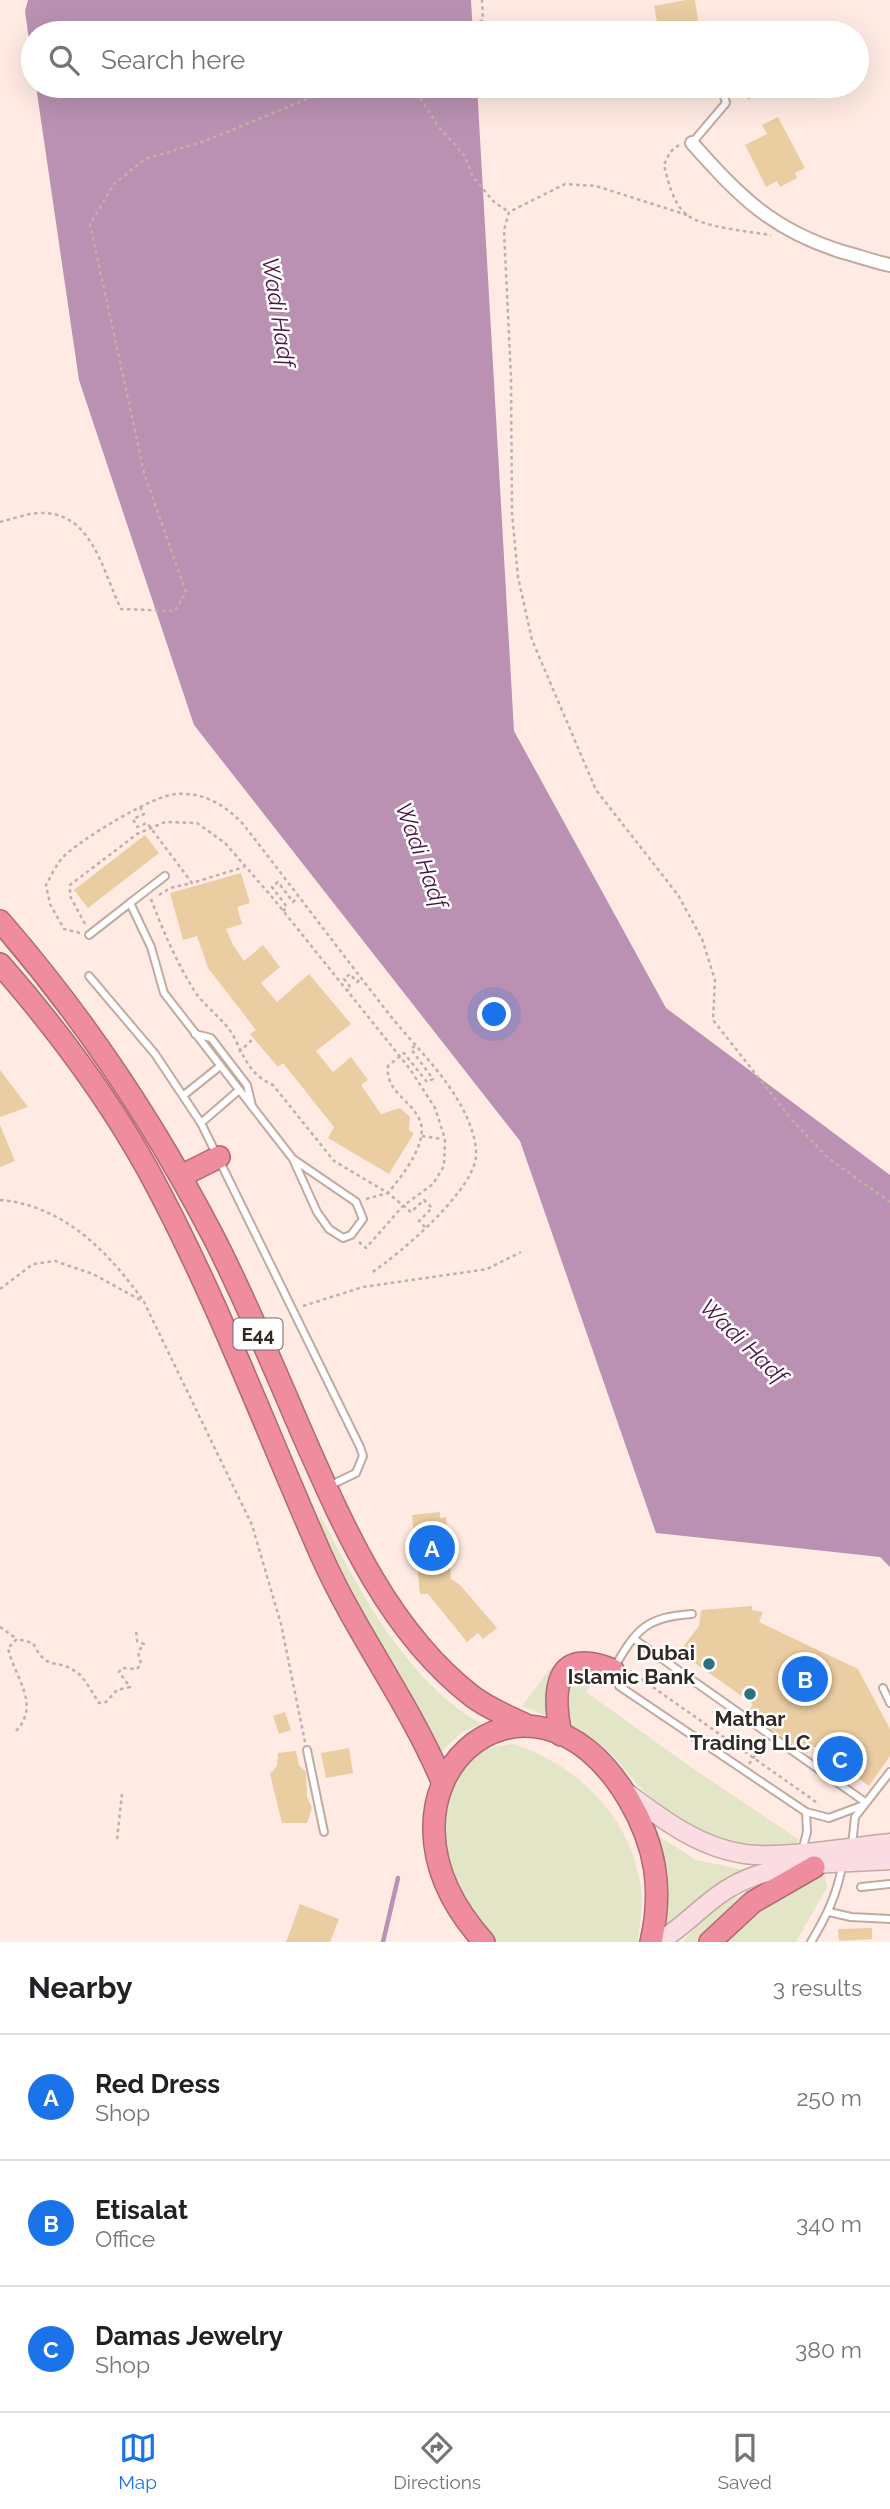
<!DOCTYPE html>
<style>
body{margin:0;font-family:Raleway,sans-serif;background:#f2f2f2;color:#202124}
.you{position:absolute;left:495px;top:1015px;width:24px;height:24px;margin:-18px;border:5px solid #fff;border-radius:50%;background:#1a73e8;box-shadow:0 0 0 10px #1a73e833}
.badge{display:grid;place-items:center;width:46px;height:46px;border-radius:50%;background:#1a73e8;color:#fff;font-size:23px;font-weight:700}
.pin{position:absolute;translate:-50% -50%;border:4px solid #fff;box-shadow:0 2px 7px #0006}
.list{margin:0;padding:0;list-style:none}
h2{display:flex;justify-content:space-between;align-items:center;height:91px;margin:0;padding:0 28px;font-size:30px}
h2 small{font-size:23px;font-weight:400;color:#757577}
.list li{display:grid;grid-template-columns:46px 1fr auto;gap:21px;align-items:center;box-sizing:border-box;height:126px;padding:0 28px;border-top:2px solid #e0e0e0}
.list b{display:block;font-size:26px;white-space:nowrap}
.list p{margin:0;font-size:23px;white-space:nowrap;color:#757577}
.list em{font-size:23px;font-style:normal;color:#757577}
.icon{flex:none;width:38px;height:38px;fill:none;stroke:currentColor;stroke-width:2;stroke-linecap:round;stroke-linejoin:round}
.map{position:relative;flex:none;width:890px;height:1942px;overflow:hidden}
.search{position:absolute;background:#fff;box-shadow:0 7px 28px #0002;left:21px;right:21px;top:21px;height:77px;display:flex;align-items:center;gap:18px;box-sizing:border-box;padding:0 24px;border-radius:38px;color:#757577;font-size:26px}
.sheet{height:469px;background:#fff}
nav{display:flex;justify-content:space-around;align-items:center;box-sizing:border-box;height:98px;border-top:2px solid #e0e0e0;background:#fff;font-size:19px;color:#757577}
nav a{display:grid;justify-items:center;gap:4px}
nav .on{color:#1a73e8}
.map>svg:first-child{display:block}
.green{fill:#e2e6c7}
.water{fill:#ba91b2}
.lines{fill:none;stroke-linecap:round;stroke-linejoin:round}
.stream{stroke:#ba91b2;stroke-width:4.5}
.building{fill:#eacda1}
.lane-casing{stroke:#c2aaa1;stroke-width:10}
.street-casing{stroke:#c2aaa1;stroke-width:16}
.secondary-casing{stroke:#c2aaa1;stroke-width:21}
.highway-casing{stroke:#ad6a74;stroke-width:24}
.path{stroke:#c1b0a9;stroke-width:2.5;stroke-dasharray:3.5 3.5;stroke-linecap:butt}
.lane{stroke:#fff;stroke-width:6}
.street{stroke:#fff;stroke-width:12}
.secondary{stroke:#fadce2;stroke-width:18}
.highway{stroke:#ef8c9e;stroke-width:21}
.poi-dot{fill:#2d7181;stroke:#fff;stroke-width:2.5}
.labels{text-anchor:middle;dominant-baseline:central;stroke-width:5;stroke-linejoin:round;paint-order:stroke}
.shield{fill:#fff;stroke:#706a67;stroke-width:2}
.shield-label{font-size:19px;font-weight:bold;fill:#332a26}
.poi-label{font-size:21px;font-weight:bold;fill:#332a26;stroke:#fff;text-anchor:end}
.water-label{font-size:23px;font-style:italic;fill:#4a1742;stroke:#fff}
</style>
<div class="map">
<svg width="890" height="1942" viewBox="0 0 890 1942">
<rect width="100%" height="100%" fill="#ffebe3"/>
<g class="green">
<path d="M 320,1515 C 359,1589 407,1683 482,1724 L 462,1732 L 435,1758 L 346,1589 L 319,1525 Z"/>
<path d="M 552,1666 L 564,1681 L 585,1679 L 592,1683 L 586,1692 L 692,1768 L 798,1839 L 797,1848 C 731,1846 691,1838 643,1790 C 632,1780 625,1768 615,1758 C 589,1733 555,1720 522,1706 Z"/>
<path d="M 514,1744 C 579,1766 631,1817 641,1888 C 644,1905 639,1925 638,1942 L 495,1942 C 453,1900 409,1779 487,1749 C 495,1746 505,1745 514,1744 Z"/>
<path d="M 649,1830 L 696,1860 L 750,1871 C 718,1886 692,1901 667,1926 C 669,1892 660,1862 649,1830 Z"/>
<path d="M 813,1873 L 825,1875 L 827,1887 L 796,1942 L 683,1942 C 715,1900 763,1882 813,1873 Z"/>
</g>
<g class="water">
<polygon points="28,0 471,0 473,33 33,33 33,70 25,11"/>
<polygon points="36,86 477,86 514,731 666,1008 890,1175 890,1567 880,1557 656,1533 520,1141 194,725 79,380"/>
</g>
<g class="lines">
<polyline class="stream" points="383,1942 398,1878"/>
</g>
<g class="building">
<polygon points="686,0 695,0 700,33 659,33 654,6"/>
<polygon points="741,86 756,86 760,94 748,100"/>
<polygon points="778,117 805,168 795,173 797,178 780,187 777,181 766,187 745,145 767,134 762,125"/>
<polygon points="145,835 159,853 88,908 74,890"/>
<polygon points="241,873 250,903 237,907 242,924 226,929 233,945 244,961 263,945 280,967 261,983 277,1002 309,974 351,1024 316,1051 333,1072 351,1057 368,1080 361,1085 381,1114 400,1108 410,1117 409,1130 414,1133 389,1174 328,1138 334,1127 283,1063 278,1067 250,1034 256,1030 208,968 197,936 183,940 170,893"/>
<polygon points="0,1070 28,1107 0,1117"/>
<polygon points="0,1125 15,1161 0,1167"/>
<polygon points="440,1512 440,1518 446,1517 451,1579 460,1585 497,1628 483,1639 478,1633 467,1642 428,1594 420,1594 412,1515"/>
<polygon points="752,1606 752,1610 763,1612 759,1622 858,1669 890,1729 890,1756 869,1786 813,1746 807,1754 748,1712 753,1704 679,1652 699,1626 701,1610"/>
<polygon points="285,1712 291,1730 279,1734 273,1716"/>
<polygon points="349,1748 353,1773 326,1778 321,1753"/>
<polygon points="296,1751 299,1765 306,1772 307,1797 312,1808 307,1823 282,1823 270,1774 277,1766 278,1753"/>
<polygon points="300,1904 339,1919 330,1942 286,1942"/>
<polygon points="872,1928 872,1939 839,1941 838,1929"/>
</g>
<g class="lines">
<defs>
<g id="lane">
<polyline points="692,143 726,103 721,86"/>
<polyline points="130,903 165,876"/>
<polyline points="89,935 130,903 151,947 164,993 293,1159 317,1212 329,1229 343,1238 351,1235 363,1219 356,1202 293,1159"/>
<polyline points="89,976 155,1054 201,1123 360,1447 363,1456 356,1473 331,1485"/>
<polyline points="195,1034 211,1038 247,1085 252,1106"/>
<polyline points="184,1095 219,1067"/>
<polyline points="201,1123 238,1091"/>
<path d="M 692,1614 C 646,1617 636,1629 613,1670 L 619,1686 L 806,1812 L 829,1818 L 861,1806"/>
<polyline points="634,1639 865,1802"/>
<polyline points="883,1688 890,1703"/>
<polyline points="307,1750 324,1832"/>
<polyline points="852,1845 855,1817 890,1772"/>
<polyline points="802,1851 807,1832 806,1812"/>
<polyline points="861,1887 890,1884"/>
<polyline points="829,1912 851,1917 890,1919"/>
<path d="M 811,1942 C 826,1917 837,1895 842,1866"/>
</g>
<path id="street" d="M 692,143 C 740,197 772,230 843,252 C 859,256 874,262 890,265"/>
<g id="secondary">
<path d="M 627,1793 C 662,1819 700,1848 745,1854 C 783,1859 850,1847 890,1843"/>
<path d="M 658,1942 C 685,1927 704,1902 731,1887 C 776,1860 839,1864 890,1860"/>
</g>
<g id="highway">
<path d="M 0,921 C 86,1020 155,1124 215,1240 C 247,1303 274,1368 302,1433 C 344,1528 388,1631 472,1696 C 489,1709 510,1717 528,1726"/>
<path d="M 0,964 C 56,1028 107,1096 148,1170 C 216,1295 265,1428 322,1557 C 357,1635 408,1701 442,1781"/>
<polyline points="181,1176 219,1157"/>
<path d="M 561,1735 C 552,1691 554,1645 613,1670"/>
<path d="M 484,1942 C 345,1788 529,1629 629,1800 C 656,1846 663,1890 651,1942"/>
<polyline points="710,1942 753,1902 814,1867"/>
</g>
</defs>
<use href="#lane" class="lane-casing"/>
<use href="#street" class="street-casing"/>
<use href="#secondary" class="secondary-casing"/>
<use href="#highway" class="highway-casing"/>
<g class="path">
<polyline points="454,33 483,20 482,0"/>
<polyline points="413,86 438,126 464,155 473,177 494,202 509,212"/>
<path d="M 679,145 L 670,152 L 664,165 C 668,181 673,204 687,215 C 702,227 751,232 771,235"/>
<polyline points="687,215 596,186 565,184 509,212 504,230 511,377 512,513 518,577 532,640 596,790 678,895 702,939 715,980 713,1020 792,1120 828,1158 890,1202"/>
<path d="M 0,522 C 12,519 26,514 38,513 C 92,510 102,570 121,609 L 175,611 L 186,592 L 144,473 L 90,224 L 114,184 L 145,159 L 205,141 L 339,86"/>
<polyline points="140,807 144,814 133,819 137,827 147,823 192,883 244,867"/>
<polyline points="159,895 170,888 192,883"/>
<path d="M 151,899 C 163,931 177,963 195,992 C 206,1008 225,1020 234,1037 C 244,1057 250,1075 273,1085 L 334,1161 L 388,1193 C 401,1177 429,1143 420,1121 C 412,1100 385,1092 388,1066 L 404,1053 L 427,1082 L 433,1079 L 411,1049 L 416,1045"/>
<polyline points="283,911 287,907 272,887 278,882 293,902 298,897"/>
<polyline points="85,924 70,896 70,885 137,834 165,822 197,823 225,843 272,897 410,1069 435,1108 445,1139 444,1166 433,1184 403,1206 366,1248 359,1242"/>
<path d="M 80,933 L 64,929 L 50,904 L 46,885 C 51,876 56,865 63,857 C 80,840 153,795 176,794 C 204,792 225,805 243,824 C 292,887 340,951 389,1014 C 411,1042 437,1066 456,1097 C 466,1113 480,1142 475,1162 C 466,1197 401,1253 371,1273"/>
<polyline points="346,991 351,988 344,979 350,974 357,982 362,978"/>
<polyline points="239,1052 254,1038"/>
<polyline points="422,1136 443,1139"/>
<polyline points="366,1199 388,1193 411,1212 424,1200 432,1208 419,1221 425,1227"/>
<path d="M 0,1200 C 62,1205 107,1250 142,1299"/>
<polyline points="0,1289 33,1264 55,1261 93,1274 144,1302 252,1525 281,1624 305,1742"/>
<polyline points="303,1306 363,1287 487,1269 521,1252"/>
<polyline points="0,1627 17,1639"/>
<polyline points="630,1671 819,1804"/>
<path d="M 16,1731 C 41,1704 15,1679 8,1648 L 17,1639 L 33,1643 C 49,1675 57,1655 80,1675 C 87,1682 93,1694 99,1703 L 106,1702 L 117,1690 L 130,1687 L 119,1672 L 122,1668 L 137,1669 L 141,1664 L 138,1652 L 144,1644 L 137,1641 L 136,1630"/>
<polyline points="749,1764 764,1744"/>
<polyline points="117,1839 122,1794"/>
</g>
<use href="#lane" class="lane"/>
<use href="#street" class="street"/>
<use href="#secondary" class="secondary"/>
<use href="#highway" class="highway"/>
</g>
<g class="poi-dot">
<circle cx="709" cy="1664" r="7"/>
<circle cx="750" cy="1694" r="7"/>
</g>
<g class="labels">
<rect class="shield" x="233.5" y="1318.5" width="49" height="31" rx="5"/>
<g class="shield-label">
<text x="258" y="1334">E44</text>
</g>
<g class="poi-label">
<text x="695" y="1652">Dubai<tspan x="695" dy="24">Islamic Bank</tspan></text>
<text x="750" y="1718" text-anchor="middle">Mathar<tspan x="750" dy="24">Trading LLC</tspan></text>
</g>
<g class="water-label">
<text transform="translate(279 312) rotate(81)">Wadi Hadf</text>
<text transform="translate(422 855) rotate(70)">Wadi Hadf</text>
<text transform="translate(744 1341) rotate(44)">Wadi Hadf</text>
</g>
</g>
</svg>
<div class="you"></div>
<div class="pin badge" style="left:432px;top:1548px">A</div>
<div class="pin badge" style="left:805px;top:1679px">B</div>
<div class="pin badge" style="left:840px;top:1759px">C</div>
<div class="search"><svg class="icon" aria-label="search" viewBox="0 0 24 24"><circle cx="10" cy="10" r="6"/><path d="M15 15l6 6"/></svg>Search here</div>
</div>
<section class="sheet">
<h2>Nearby<small>3 results</small></h2>
<ul class="list">
<li><span class="badge">A</span><div><b>Red Dress</b><p>Shop</p></div><em>250 m</em></li>
<li><span class="badge">B</span><div><b>Etisalat</b><p>Office</p></div><em>340 m</em></li>
<li><span class="badge">C</span><div><b>Damas Jewelry</b><p>Shop</p></div><em>380 m</em></li>
</ul>
</section>
<nav>
<a class="on"><svg class="icon" aria-label="map" viewBox="0 0 24 24"><path d="M3 6l6-2 6 2 6-2v14l-6 2-6-2-6 2zM9 4v14M15 6v14"/></svg>Map</a>
<a><svg class="icon" aria-label="directions" viewBox="0 0 24 24"><path d="M12 3l9 9-9 9-9-9zM9 14v-3h6M13 9l2 2-2 2"/></svg>Directions</a>
<a><svg class="icon" aria-label="saved" viewBox="0 0 24 24"><path d="M7 4h10v16l-5-4-5 4z"/></svg>Saved</a>
</nav>
